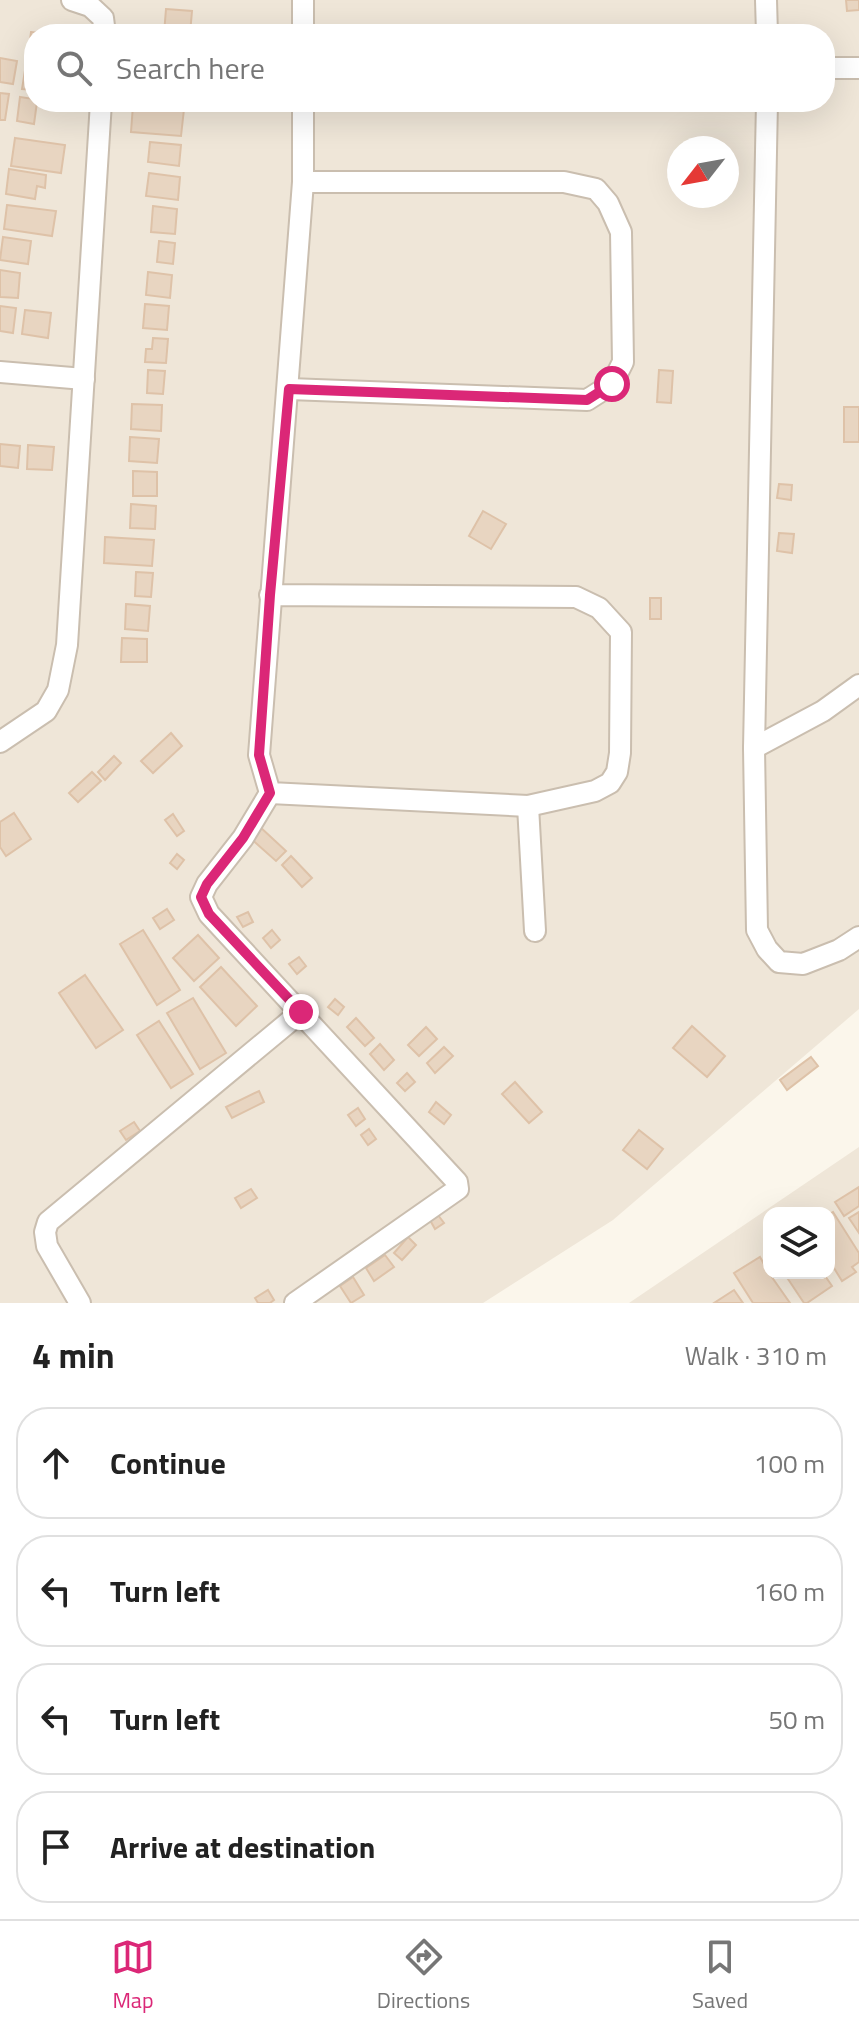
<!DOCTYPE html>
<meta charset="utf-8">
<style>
body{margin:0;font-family:"Titillium Web",sans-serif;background:#f2f2f2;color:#222}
.controls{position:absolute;right:24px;bottom:24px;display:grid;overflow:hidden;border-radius:16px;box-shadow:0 8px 32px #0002}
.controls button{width:72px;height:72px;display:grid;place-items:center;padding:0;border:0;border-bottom:2px solid #e0e0e0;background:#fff;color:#222;font:40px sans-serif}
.compass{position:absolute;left:667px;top:136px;width:72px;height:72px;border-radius:50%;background:#fff;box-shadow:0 8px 32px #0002;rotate:239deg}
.stop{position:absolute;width:24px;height:24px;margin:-18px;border:6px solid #db2777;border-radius:50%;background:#fff}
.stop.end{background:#db2777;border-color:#fff;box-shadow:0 2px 8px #0008}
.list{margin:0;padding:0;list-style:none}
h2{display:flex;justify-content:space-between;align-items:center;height:104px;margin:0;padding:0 32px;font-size:34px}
h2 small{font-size:26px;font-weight:400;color:#767676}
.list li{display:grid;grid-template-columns:52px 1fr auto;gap:24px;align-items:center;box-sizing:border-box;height:112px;margin:0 16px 16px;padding:0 16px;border:2px solid #e0e0e0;border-radius:32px}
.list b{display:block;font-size:30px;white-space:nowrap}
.list em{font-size:26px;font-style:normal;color:#767676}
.icon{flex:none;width:44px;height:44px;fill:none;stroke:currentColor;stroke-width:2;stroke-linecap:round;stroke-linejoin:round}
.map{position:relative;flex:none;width:859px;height:1303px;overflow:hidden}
.search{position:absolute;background:#fff;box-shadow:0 8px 32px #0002;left:24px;right:24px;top:24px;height:88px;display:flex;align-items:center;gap:20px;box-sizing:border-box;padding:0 28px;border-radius:32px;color:#767676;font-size:30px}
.sheet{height:616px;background:#fff}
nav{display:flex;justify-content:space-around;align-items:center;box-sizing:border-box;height:112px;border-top:2px solid #e0e0e0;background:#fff;font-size:22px;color:#767676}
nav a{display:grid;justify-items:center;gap:4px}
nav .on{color:#db2777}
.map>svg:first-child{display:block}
.residential{fill:#efe6d8;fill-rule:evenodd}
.building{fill:#e8d5c1;stroke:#dec2a8;stroke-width:2}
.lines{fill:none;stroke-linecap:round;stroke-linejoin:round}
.street-casing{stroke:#cabeaf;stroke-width:24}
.street{stroke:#fff;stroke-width:20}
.route{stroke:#db2777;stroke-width:10}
</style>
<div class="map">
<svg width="859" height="1303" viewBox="0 0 859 1303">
<rect width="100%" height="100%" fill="#fbf6eb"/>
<g class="residential">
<path d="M 0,0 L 859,0 L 859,1009 L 613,1220 L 483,1303 L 0,1303 ZM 34,34 L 825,34 L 825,102 L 34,102 ZM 679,148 L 727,148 L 727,196 L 679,196 Z"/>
<path d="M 859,1147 L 859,1303 L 629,1303 ZM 769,1213 L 829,1213 L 829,1273 L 769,1273 Z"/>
</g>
<g class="building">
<polygon points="846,0 859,0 859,10 847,11"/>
<polygon points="166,9 192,11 190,34 164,34"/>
<polygon points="31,32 47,34 34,34 34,57 28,56"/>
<polygon points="0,58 17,61 13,84 0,82"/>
<polygon points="26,64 34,65 34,90 22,89"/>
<polygon points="0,93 9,94 5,120 0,120"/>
<polygon points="20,97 34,99 34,102 37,102 34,124 17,121"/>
<polygon points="133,105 184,109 181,136 131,132"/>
<polygon points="15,138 65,145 61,173 11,166"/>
<polygon points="150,142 181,145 179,166 148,162"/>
<polygon points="9,169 46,175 45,188 37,186 35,199 6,194"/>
<polygon points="149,173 180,177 178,200 146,196"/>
<polygon points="7,205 56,211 52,236 4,229"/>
<polygon points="153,206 177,209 175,234 151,232"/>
<polygon points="3,237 31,241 28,264 0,260"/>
<polygon points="159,241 175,243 173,264 157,262"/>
<polygon points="0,270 20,273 18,298 0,297"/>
<polygon points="148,272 172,275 170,298 146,295"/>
<polygon points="145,304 169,306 167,330 143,328"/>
<polygon points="0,306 16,308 13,333 0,331"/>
<polygon points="25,310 51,313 48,338 22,334"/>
<polygon points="153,338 168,339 166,363 145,362 146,349 152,349"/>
<polygon points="148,370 165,371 163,394 147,393"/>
<polygon points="659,370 673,371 671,403 657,402"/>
<polygon points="132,404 162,405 161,431 131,429"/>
<rect x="844" y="407" width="15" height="35"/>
<polygon points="130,437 159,439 157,463 129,461"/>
<polygon points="0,444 20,446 18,468 0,466"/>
<polygon points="28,445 54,447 52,470 27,469"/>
<polygon points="133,471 157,472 157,496 133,496"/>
<polygon points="779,484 792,485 791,500 777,498"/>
<polygon points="131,504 156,506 155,529 130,528"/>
<polygon points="483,511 506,524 491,549 469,536"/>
<polygon points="779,533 794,534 792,553 777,551"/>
<polygon points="105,537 154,540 152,566 104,563"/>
<polygon points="136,572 153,573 151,597 135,596"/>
<rect x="650" y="598" width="11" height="21"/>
<polygon points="126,604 150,606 148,631 125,629"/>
<polygon points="122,638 147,639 147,662 121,662"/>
<polygon points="171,733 182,746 153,773 141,761"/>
<polygon points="114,756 121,763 105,780 98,772"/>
<polygon points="92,772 101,781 78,802 69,793"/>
<polygon points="14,813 31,839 6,856 0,847 0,822"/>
<polygon points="173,814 184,831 177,836 165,820"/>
<polygon points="259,826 286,851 276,861 249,837"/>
<polygon points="177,854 184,860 177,869 170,863"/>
<polygon points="291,856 312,878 302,887 282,865"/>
<polygon points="167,909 174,920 160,929 153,918"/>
<polygon points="248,912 253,922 243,927 237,917"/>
<polygon points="143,930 180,990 157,1005 120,944"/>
<polygon points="272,930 280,940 271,948 263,938"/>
<polygon points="198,935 219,958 194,981 173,958"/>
<polygon points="299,957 306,966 297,974 289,964"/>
<polygon points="221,967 257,1006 236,1026 200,987"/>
<polygon points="85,975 123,1030 96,1048 59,993"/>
<polygon points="193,998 226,1053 200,1069 167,1013"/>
<polygon points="335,999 344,1007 338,1015 328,1007"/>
<polygon points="356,1018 374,1038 365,1046 347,1027"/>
<polygon points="159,1021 193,1074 171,1088 137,1035"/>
<polygon points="692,1026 725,1056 707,1077 673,1048"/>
<polygon points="426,1027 437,1039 419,1056 408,1045"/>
<polygon points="380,1044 394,1060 384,1070 370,1054"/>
<polygon points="444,1047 453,1056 435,1073 427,1063"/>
<polygon points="811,1057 818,1066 787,1090 780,1080"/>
<polygon points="407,1073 415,1082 405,1091 397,1083"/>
<polygon points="515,1082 542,1112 529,1123 502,1094"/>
<polygon points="259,1091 264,1102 232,1118 226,1107"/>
<polygon points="436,1102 451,1115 444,1124 429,1112"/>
<polygon points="358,1108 365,1119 356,1126 348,1115"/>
<polygon points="134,1122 140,1131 126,1140 120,1131"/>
<polygon points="369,1129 376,1139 368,1145 361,1135"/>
<polygon points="639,1130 663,1149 647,1169 623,1150"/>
<polygon points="859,1187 859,1206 844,1216 835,1202"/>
<polygon points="251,1189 257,1198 241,1208 235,1198"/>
<polygon points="833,1212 859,1253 859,1262 852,1267 856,1272 842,1281 829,1260 829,1214"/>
<polygon points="859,1212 859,1233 849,1218"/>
<polygon points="438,1215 444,1223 435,1229 430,1220"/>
<polygon points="408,1237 416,1245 402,1260 394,1253"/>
<polygon points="385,1255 394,1267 374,1281 366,1268"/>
<polygon points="760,1257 769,1273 790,1303 753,1303 734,1273"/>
<polygon points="784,1273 823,1273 832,1286 807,1303 804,1303"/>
<polygon points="353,1277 364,1295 351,1303 340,1286"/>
<polygon points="268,1290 274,1300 270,1303 258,1303 255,1298"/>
<polygon points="734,1290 743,1303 714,1303"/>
</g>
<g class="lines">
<defs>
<g id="street">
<polyline points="72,0 90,6 103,18 105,34"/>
<polyline points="303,0 303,34"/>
<polyline points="766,0 767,34"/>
<polyline points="825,68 859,68"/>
<polyline points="767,102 754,748 757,930 767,949 779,962 803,964 839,950 859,937"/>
<polyline points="0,372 84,379"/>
<polyline points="289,389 587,400 612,384 623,362 621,232 608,203 596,189 564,182 303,182"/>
<polyline points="270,595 576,597 599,608 621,632 620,753 617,772 610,783 595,791 528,806 270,793 259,755 303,182 303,102"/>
<polyline points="0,742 46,711 58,690 67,645 101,102"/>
<polyline points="754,748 823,711 859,685"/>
<polyline points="270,793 243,838 207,884 201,897 209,914 457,1182 458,1189 295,1303"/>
<polyline points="528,806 535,931"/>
<polyline points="80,1303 47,1246 45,1232 48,1222 301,1012"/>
</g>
</defs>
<use href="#street" class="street-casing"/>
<use href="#street" class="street"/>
</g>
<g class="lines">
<polyline class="route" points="301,1012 209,914 201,897 207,884 243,838 270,793 259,755 270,595 289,389 587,400 612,384"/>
</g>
</svg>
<div class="controls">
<button><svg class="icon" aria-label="layers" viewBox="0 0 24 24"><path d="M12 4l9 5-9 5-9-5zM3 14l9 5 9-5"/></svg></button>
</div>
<svg class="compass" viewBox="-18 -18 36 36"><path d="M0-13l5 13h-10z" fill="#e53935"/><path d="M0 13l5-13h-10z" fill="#767676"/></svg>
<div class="stop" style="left:612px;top:384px"></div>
<div class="stop end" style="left:301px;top:1012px"></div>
<div class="search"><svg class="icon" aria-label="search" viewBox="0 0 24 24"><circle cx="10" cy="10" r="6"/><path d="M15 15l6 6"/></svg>Search here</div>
</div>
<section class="sheet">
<h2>4 min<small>Walk · 310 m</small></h2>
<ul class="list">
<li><svg class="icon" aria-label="ahead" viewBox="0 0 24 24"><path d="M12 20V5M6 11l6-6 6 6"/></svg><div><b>Continue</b></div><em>100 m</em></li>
<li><svg class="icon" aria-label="left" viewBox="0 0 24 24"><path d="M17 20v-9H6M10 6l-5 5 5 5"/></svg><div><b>Turn left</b></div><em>160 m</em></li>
<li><svg class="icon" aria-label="left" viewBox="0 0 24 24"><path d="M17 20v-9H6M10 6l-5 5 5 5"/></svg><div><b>Turn left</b></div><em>50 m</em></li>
<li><svg class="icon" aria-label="arrive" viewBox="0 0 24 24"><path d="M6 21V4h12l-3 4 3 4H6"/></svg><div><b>Arrive at destination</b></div></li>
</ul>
</section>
<nav>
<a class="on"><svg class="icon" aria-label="map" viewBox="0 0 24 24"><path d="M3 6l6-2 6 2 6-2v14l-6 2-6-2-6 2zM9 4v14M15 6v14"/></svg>Map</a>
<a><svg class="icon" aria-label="directions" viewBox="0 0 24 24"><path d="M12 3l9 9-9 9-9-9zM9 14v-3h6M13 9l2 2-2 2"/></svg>Directions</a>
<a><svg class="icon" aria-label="saved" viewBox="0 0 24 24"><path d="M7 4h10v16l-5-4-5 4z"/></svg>Saved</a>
</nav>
